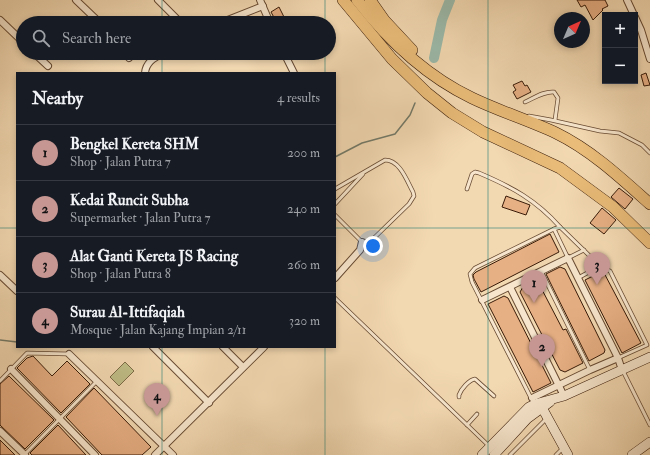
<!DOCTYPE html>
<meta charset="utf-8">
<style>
body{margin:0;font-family:"IM FELL Double Pica",serif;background:#20242c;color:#f1f3f6}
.controls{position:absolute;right:12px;top:12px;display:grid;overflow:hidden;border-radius:0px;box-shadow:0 2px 6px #0003}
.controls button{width:36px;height:36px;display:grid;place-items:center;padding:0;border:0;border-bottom:1px solid #363941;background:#171b24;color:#f1f3f6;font:20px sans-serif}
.compass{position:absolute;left:554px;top:12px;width:36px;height:36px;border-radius:50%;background:#171b24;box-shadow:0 2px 6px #0003;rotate:44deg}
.you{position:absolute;left:373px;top:246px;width:14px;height:14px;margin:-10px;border:3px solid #fff;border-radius:50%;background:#1a73e8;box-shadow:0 0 0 6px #1a73e833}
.badge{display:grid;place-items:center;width:26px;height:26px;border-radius:50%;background:#c59692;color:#111;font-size:13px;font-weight:700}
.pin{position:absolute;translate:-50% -33px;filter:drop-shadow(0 1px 2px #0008)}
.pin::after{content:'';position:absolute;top:21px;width:14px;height:12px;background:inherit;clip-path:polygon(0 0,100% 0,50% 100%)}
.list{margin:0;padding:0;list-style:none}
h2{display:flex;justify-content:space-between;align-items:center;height:52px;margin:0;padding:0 16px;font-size:17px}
h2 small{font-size:13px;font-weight:400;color:#9ea1a6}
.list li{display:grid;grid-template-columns:26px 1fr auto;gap:12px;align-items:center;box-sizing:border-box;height:56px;padding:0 16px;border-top:1px solid #363941}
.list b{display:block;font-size:15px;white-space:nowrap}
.list p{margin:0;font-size:13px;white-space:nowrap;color:#9ea1a6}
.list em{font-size:13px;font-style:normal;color:#9ea1a6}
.icon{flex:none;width:22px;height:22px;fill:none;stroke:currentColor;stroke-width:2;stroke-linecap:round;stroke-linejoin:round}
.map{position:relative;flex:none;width:650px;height:455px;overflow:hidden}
.search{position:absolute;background:#171b24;box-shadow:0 2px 6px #0003;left:16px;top:16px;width:320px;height:44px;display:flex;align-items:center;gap:10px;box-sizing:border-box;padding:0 14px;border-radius:22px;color:#9ea1a6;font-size:15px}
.panel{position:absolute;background:#171b24;box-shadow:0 2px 6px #0003;left:16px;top:72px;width:320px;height:276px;border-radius:0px}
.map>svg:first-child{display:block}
.pitch{fill:#c0be88;stroke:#7c6c48}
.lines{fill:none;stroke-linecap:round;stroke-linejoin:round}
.stream{stroke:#737a69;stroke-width:1.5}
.river{stroke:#9bbaaa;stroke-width:10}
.building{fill:#e7af84;stroke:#381b08}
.lane-casing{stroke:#674a32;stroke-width:4.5}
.street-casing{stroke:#674a32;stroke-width:8}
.secondary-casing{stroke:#381b08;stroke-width:10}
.highway-casing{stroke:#381b08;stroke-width:12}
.lane{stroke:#f7e6cd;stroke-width:3}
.street{stroke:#f7e6cd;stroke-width:6}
.secondary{stroke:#f7e6cd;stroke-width:9}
.highway{stroke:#eabc79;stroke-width:11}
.grid{fill:none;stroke:#0f766e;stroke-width:1;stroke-opacity:0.55}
</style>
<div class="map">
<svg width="650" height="455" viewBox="0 0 650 455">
<rect width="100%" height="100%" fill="#f3d9b2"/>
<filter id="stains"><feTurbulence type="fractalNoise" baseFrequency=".005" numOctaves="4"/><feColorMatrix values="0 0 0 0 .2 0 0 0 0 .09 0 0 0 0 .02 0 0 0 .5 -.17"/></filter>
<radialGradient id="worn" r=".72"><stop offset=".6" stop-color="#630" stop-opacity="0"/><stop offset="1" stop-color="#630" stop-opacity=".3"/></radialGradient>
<polygon class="pitch" points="125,362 134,371 119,386 110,377"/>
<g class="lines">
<g class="stream">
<polyline points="335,157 362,143 395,134 410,115 415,103"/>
<polyline points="0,340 17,342"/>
</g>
<polyline class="river" points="434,58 442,20 450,0"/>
</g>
<g class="building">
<polygon points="577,0 605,0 608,6 602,9 603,10 593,20 585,5 581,7"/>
<polygon points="279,7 287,23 277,23 271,12"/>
<polygon points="646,73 650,85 644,86 641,75"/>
<polygon points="522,81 525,86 527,85 531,92 517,99 513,92 516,90 513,85"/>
<polygon points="619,188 633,199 625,209 611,197"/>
<polygon points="506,196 530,205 526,215 502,207"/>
<polygon points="602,208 616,220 604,234 590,223"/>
<polygon points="550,234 559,252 481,292 474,279 473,275 476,272"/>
<polygon points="560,267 565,269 605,350 604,353 589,361 546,274"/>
<polygon points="603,271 641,343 622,353 585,280"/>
<polygon points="537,280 563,330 566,329 583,363 565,372 560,370 520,292 523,287"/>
<polygon points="504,296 508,298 551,383 533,392 488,304"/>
<polygon points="33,356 52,376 67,361 90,384 61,413 17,368 27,358"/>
<polygon points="9,376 54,420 25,449 0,425 0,384"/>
<polygon points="94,388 151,447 142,455 102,455 66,417"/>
<polygon points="58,425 86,455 32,455 30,453"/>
<polygon points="0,440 15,455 0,455"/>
</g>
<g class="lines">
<defs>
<g id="lane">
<path d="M 525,102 C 534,98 544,91 554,92 L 558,98 L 555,120"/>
<polyline points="529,116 551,120 600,131 619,133 642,145 650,153"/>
<path d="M 335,189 L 385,160 C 400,160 407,181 413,192 L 414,196 L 409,204 L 375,237 L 370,241 L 362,242 L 335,215"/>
<path d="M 467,189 L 472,174 L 475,172 L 479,173 C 512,187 536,200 560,227"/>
<polyline points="335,204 363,174"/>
<polyline points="554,229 568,258 584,250"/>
<polyline points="600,266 610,271 647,345 618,358"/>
<polyline points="541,271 590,370"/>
<polyline points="335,298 489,446"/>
<polyline points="623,371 650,425"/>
<polyline points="0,381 27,353 69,354"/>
<path d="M 459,397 L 459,395 C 461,389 469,380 475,379 L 494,396"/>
<polyline points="531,398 472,282 470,274 475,268 554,229 560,227 600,266 578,278"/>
<polyline points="467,425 477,414"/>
<polyline points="25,454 97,381"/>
<polyline points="510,455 545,420"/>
<polyline points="556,455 561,450"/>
</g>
<g id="street">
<polyline points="76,0 100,23"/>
<polyline points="158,0 181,23"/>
<polyline points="260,0 270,23"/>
<polyline points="627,0 634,15"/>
<polyline points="635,17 641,30 650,59"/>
<polyline points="0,20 23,42"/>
<polyline points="220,23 263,6"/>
<polyline points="34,53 48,66"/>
<polyline points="126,53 129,58"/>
<polyline points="284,53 294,73"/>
<path d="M 145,73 C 146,62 154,58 163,53"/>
<polyline points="0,275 17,291"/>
<polyline points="335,278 360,250 362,242"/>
<polyline points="510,287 564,396"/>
<polyline points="482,300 568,258 618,358 622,370"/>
<polyline points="153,347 209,403"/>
<polyline points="223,347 243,367"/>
<polyline points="69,354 173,455"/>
<polyline points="11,369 95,455"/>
<polyline points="532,398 590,370 618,358"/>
<polyline points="0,431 25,455"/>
<polyline points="155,455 264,347"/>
</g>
<g id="secondary">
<polyline points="540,404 568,455"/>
<polyline points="482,455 529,407 535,404 564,396 650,357"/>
<polyline points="494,455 527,419 550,402"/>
<polyline points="632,455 650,442"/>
</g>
<g id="highway">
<polyline points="343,0 392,59 427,93 452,113 483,132 560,168 613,207 650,243"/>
<path d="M 357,0 C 388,40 426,76 472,98 C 499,111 528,120 556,133 C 591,150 621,178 650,204"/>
<polyline points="370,0 384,20 412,50"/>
</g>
</defs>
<use href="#lane" class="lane-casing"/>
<use href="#street" class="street-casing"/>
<use href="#secondary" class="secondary-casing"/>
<use href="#highway" class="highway-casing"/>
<use href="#lane" class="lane"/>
<use href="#street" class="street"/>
<use href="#secondary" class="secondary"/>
<use href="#highway" class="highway"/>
</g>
<path class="grid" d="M 162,0 L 162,23M 325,0 L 325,23M 488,0 L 488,455M 162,53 L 162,73M 325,53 L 325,73M 0,228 L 17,228M 335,228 L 650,228M 162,347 L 162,455M 325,347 L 325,455"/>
<rect width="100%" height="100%" filter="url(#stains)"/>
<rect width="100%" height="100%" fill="url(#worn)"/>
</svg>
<div class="controls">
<button>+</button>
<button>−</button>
</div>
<svg class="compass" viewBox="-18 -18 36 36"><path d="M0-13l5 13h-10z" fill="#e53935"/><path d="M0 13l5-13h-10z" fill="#9ea1a6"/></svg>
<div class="you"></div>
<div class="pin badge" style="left:534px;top:303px">1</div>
<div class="pin badge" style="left:542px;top:367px">2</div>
<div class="pin badge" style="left:597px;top:285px">3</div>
<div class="pin badge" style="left:157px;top:416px">4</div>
<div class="search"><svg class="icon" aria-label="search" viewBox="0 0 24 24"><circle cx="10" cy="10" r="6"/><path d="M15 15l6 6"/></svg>Search here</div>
<section class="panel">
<h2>Nearby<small>4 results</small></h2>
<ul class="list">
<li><span class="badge">1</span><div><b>Bengkel Kereta SHM</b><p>Shop · Jalan Putra 7</p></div><em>200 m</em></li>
<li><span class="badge">2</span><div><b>Kedai Runcit Subha</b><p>Supermarket · Jalan Putra 7</p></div><em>240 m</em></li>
<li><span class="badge">3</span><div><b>Alat Ganti Kereta JS Racing</b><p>Shop · Jalan Putra 8</p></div><em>260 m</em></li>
<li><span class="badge">4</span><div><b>Surau Al-Ittifaqiah</b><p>Mosque · Jalan Kajang Impian 2/11</p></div><em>320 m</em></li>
</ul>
</section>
</div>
